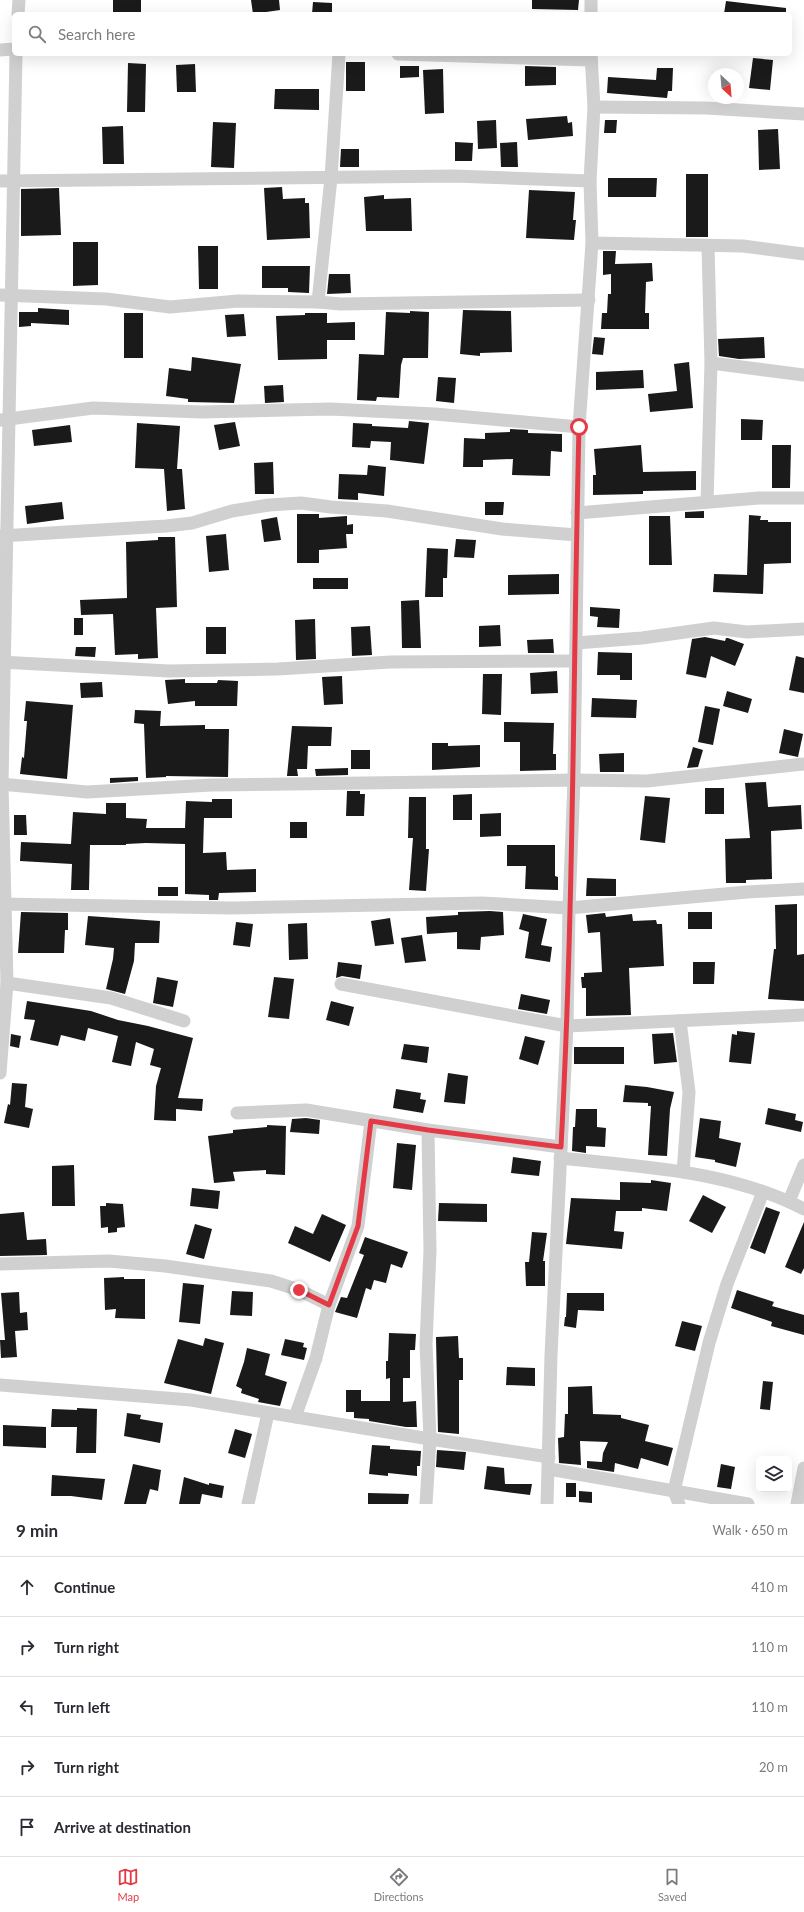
<!DOCTYPE html>
<meta charset="utf-8">
<style>
body{margin:0;font-family:Lato,sans-serif;background:#f7f7f7;color:#2b2b33}
.controls{position:absolute;right:12px;bottom:12px;display:grid;overflow:hidden;border-radius:6px;box-shadow:0 4px 16px #0002}
.controls button{width:36px;height:36px;display:grid;place-items:center;padding:0;border:0;border-bottom:1px solid #e1e1e2;background:#fff;color:#2b2b33;font:20px sans-serif}
.compass{position:absolute;left:708px;top:68px;width:36px;height:36px;border-radius:50%;background:#fff;box-shadow:0 4px 16px #0002;rotate:154deg}
.stop{position:absolute;width:12px;height:12px;margin:-9px;border:3px solid #e63946;border-radius:50%;background:#fff}
.stop.end{background:#e63946;border-color:#fff;box-shadow:0 1px 4px #0008}
.list{margin:0;padding:0;list-style:none}
h2{display:flex;justify-content:space-between;align-items:center;height:52px;margin:0;padding:0 16px;font-size:17px}
h2 small{font-size:13px;font-weight:400;color:#7c7c81}
.list li{display:grid;grid-template-columns:26px 1fr auto;gap:12px;align-items:center;box-sizing:border-box;height:60px;padding:0 16px;border-top:1px solid #e1e1e2}
.list b{display:block;font-size:15px;white-space:nowrap}
.list em{font-size:13px;font-style:normal;color:#7c7c81}
.icon{flex:none;width:22px;height:22px;fill:none;stroke:currentColor;stroke-width:2;stroke-linecap:round;stroke-linejoin:round}
.map{position:relative;flex:none;width:804px;height:1504px;overflow:hidden}
.search{position:absolute;background:#fff;box-shadow:0 4px 16px #0002;left:12px;right:12px;top:12px;height:44px;display:flex;align-items:center;gap:10px;box-sizing:border-box;padding:0 14px;border-radius:6px;color:#7c7c81;font-size:15px}
.sheet{height:352px;background:#fff}
nav{display:flex;justify-content:space-around;align-items:center;box-sizing:border-box;height:56px;border-top:1px solid #e1e1e2;background:#fff;font-size:11px;color:#7c7c81}
nav a{display:grid;justify-items:center;gap:2px}
nav .on{color:#e63946}
.map>svg:first-child{display:block}
.building{fill:#1a1a1a}
.lines{fill:none;stroke-linecap:round;stroke-linejoin:round}
.minor{stroke:#d0d0d0;stroke-width:13}
.route{stroke:#e63946;stroke-width:5}
</style>
<div class="map">
<svg width="804" height="1504" viewBox="0 0 804 1504">
<rect width="100%" height="100%" fill="#fff"/>
<g class="building">
<rect x="113" y="0" width="28" height="14"/>
<polygon points="251,0 279,0 280,10 253,14"/>
<polygon points="532,0 579,0 578,10 532,9"/>
<polygon points="726,1 786,8 786,14 724,14"/>
<polygon points="313,2 332,3 332,14 312,14"/>
<polygon points="753,58 773,60 770,90 749,88"/>
<rect x="346" y="62" width="19" height="29"/>
<polygon points="128,63 146,64 145,112 127,112"/>
<polygon points="195,64 196,92 177,92 176,65"/>
<polygon points="400,66 419,66 419,77 400,78"/>
<polygon points="525,66 556,67 556,85 525,86"/>
<polygon points="657,68 673,68 672,91 668,91 667,98 607,93 608,77 656,80"/>
<polygon points="443,69 444,113 425,114 423,70"/>
<polygon points="275,89 319,89 319,110 274,109"/>
<polygon points="567,116 568,123 572,122 573,136 528,140 526,119"/>
<polygon points="496,120 497,148 478,149 477,121"/>
<polygon points="605,120 617,120 616,133 604,133"/>
<polygon points="213,122 236,123 234,168 211,167"/>
<polygon points="123,126 124,164 103,164 102,127"/>
<polygon points="778,129 780,169 759,170 758,130"/>
<polygon points="455,142 473,143 472,161 455,161"/>
<polygon points="517,142 518,167 501,167 500,143"/>
<polygon points="341,149 359,149 359,167 340,167"/>
<rect x="686" y="174" width="22" height="63"/>
<polygon points="608,178 657,178 656,197 608,197"/>
<polygon points="282,187 283,199 305,198 305,203 309,203 310,238 267,240 264,188"/>
<polygon points="59,188 61,235 21,236 21,189"/>
<polygon points="529,190 575,192 573,220 576,220 574,240 526,238"/>
<polygon points="384,195 384,199 411,198 412,231 366,231 364,197"/>
<polygon points="73,242 98,242 98,285 73,286"/>
<polygon points="198,246 218,246 218,289 199,289"/>
<polygon points="603,251 616,251 615,264 652,263 653,281 646,282 645,313 649,313 649,329 601,329 602,313 607,313 608,294 611,294 611,274 603,275"/>
<polygon points="262,266 310,266 309,293 288,292 288,288 262,288"/>
<polygon points="329,274 350,274 351,293 327,294"/>
<polygon points="38,308 69,310 69,325 31,323 31,326 19,327 19,312 38,312"/>
<polygon points="463,310 511,311 512,352 480,353 480,356 460,354"/>
<polygon points="410,311 429,312 428,358 403,358 401,365 399,398 377,397 376,401 357,400 359,354 384,355 386,312 410,313"/>
<rect x="124" y="313" width="19" height="45"/>
<polygon points="305,313 327,313 327,323 355,322 355,340 327,340 327,359 278,360 276,316 305,315"/>
<polygon points="244,314 246,336 227,337 225,315"/>
<polygon points="594,337 605,338 603,355 592,354"/>
<polygon points="764,337 765,358 739,359 719,356 718,339"/>
<polygon points="192,357 241,364 234,403 188,402 188,399 166,396 169,368 191,371"/>
<polygon points="689,362 693,408 650,412 648,394 677,391 674,364"/>
<polygon points="643,370 644,388 596,390 596,372"/>
<polygon points="438,377 456,378 454,403 436,401"/>
<polygon points="283,385 284,402 265,403 264,386"/>
<polygon points="741,419 763,420 762,440 741,440"/>
<polygon points="409,421 429,423 424,464 390,460 391,442 371,441 370,448 352,447 353,423 372,424 372,426 408,428"/>
<polygon points="235,422 240,446 219,450 214,425"/>
<polygon points="137,423 180,426 177,469 182,469 185,509 167,511 164,469 135,468"/>
<polygon points="70,425 72,442 34,446 32,430"/>
<polygon points="510,429 528,430 528,433 562,434 562,452 551,451 550,476 512,475 513,459 483,460 483,467 463,467 464,438 485,439 485,433 510,432"/>
<polygon points="641,445 643,472 696,471 696,490 643,491 643,494 593,495 593,475 596,475 594,449"/>
<polygon points="772,445 791,445 790,488 772,488"/>
<polygon points="273,462 274,494 255,494 254,463"/>
<polygon points="368,465 386,467 384,496 358,493 358,500 338,499 339,474 367,475"/>
<polygon points="62,502 64,519 27,524 25,506"/>
<polygon points="485,502 504,502 503,515 485,515"/>
<polygon points="704,511 704,518 685,518 685,512"/>
<polygon points="297,514 319,514 319,518 347,516 347,525 353,524 353,534 346,534 347,548 319,550 319,563 297,563"/>
<polygon points="749,515 761,516 760,520 768,520 768,522 791,522 791,563 764,564 763,594 713,592 714,574 747,575"/>
<polygon points="649,516 670,516 672,565 649,565"/>
<polygon points="277,517 281,540 264,542 261,520"/>
<polygon points="226,534 229,570 209,572 206,536"/>
<polygon points="158,537 175,537 177,607 156,608 158,658 138,659 138,654 115,655 113,614 81,615 80,600 127,598 126,542 158,540"/>
<polygon points="456,539 476,540 474,558 454,557"/>
<polygon points="427,548 448,549 447,578 443,578 443,597 425,597"/>
<polygon points="559,574 559,594 508,595 508,575"/>
<rect x="313" y="578" width="35" height="11"/>
<polygon points="419,600 421,648 402,648 401,601"/>
<polygon points="590,607 620,609 619,628 597,627 598,617 590,616"/>
<rect x="74" y="618" width="9" height="17"/>
<polygon points="315,619 316,659 296,660 295,620"/>
<polygon points="500,625 501,646 479,647 479,626"/>
<polygon points="370,626 372,655 352,656 351,627"/>
<rect x="206" y="627" width="20" height="27"/>
<polygon points="705,637 725,641 726,638 728,638 744,644 735,666 711,656 706,678 686,674 692,639"/>
<polygon points="553,639 554,653 528,653 527,640"/>
<polygon points="76,647 96,647 95,657 75,656"/>
<polygon points="598,652 632,653 632,680 620,680 620,675 597,675"/>
<polygon points="796,656 804,658 804,693 789,690"/>
<polygon points="557,671 558,693 531,694 530,673"/>
<polygon points="483,674 502,674 501,715 482,714"/>
<polygon points="342,676 343,704 324,705 322,677"/>
<polygon points="185,679 185,683 217,683 218,680 238,681 237,706 195,706 195,701 168,704 165,680"/>
<polygon points="102,682 103,697 81,698 80,683"/>
<polygon points="727,691 752,699 748,713 723,706"/>
<polygon points="592,698 637,700 636,718 591,717"/>
<polygon points="26,701 73,705 67,779 20,774 22,757 24,758 27,721 24,721"/>
<polygon points="705,706 720,709 713,745 698,742"/>
<polygon points="135,710 161,711 160,726 205,725 205,729 229,729 228,777 166,776 166,777 146,778 144,724 134,723"/>
<polygon points="504,722 554,723 553,754 556,754 556,770 520,771 520,742 504,742"/>
<polygon points="292,726 332,727 331,746 308,746 307,769 297,769 298,776 287,776"/>
<polygon points="784,729 803,734 798,757 779,753"/>
<polygon points="432,743 448,743 448,746 480,745 480,767 432,770"/>
<polygon points="693,747 703,750 698,767 687,768"/>
<rect x="351" y="750" width="19" height="19"/>
<polygon points="624,753 624,772 600,772 599,754"/>
<polygon points="348,768 348,775 316,776 315,769"/>
<polygon points="138,777 138,781 110,783 110,778"/>
<polygon points="766,782 768,807 801,805 802,829 771,831 772,879 746,880 746,883 726,883 725,839 750,838 745,783"/>
<rect x="705" y="788" width="19" height="26"/>
<polygon points="347,791 360,791 360,794 365,794 364,816 346,816"/>
<polygon points="472,794 472,820 453,820 453,795"/>
<polygon points="645,796 670,798 665,843 640,840"/>
<polygon points="409,797 426,797 426,849 429,849 426,891 409,890 413,838 408,838"/>
<polygon points="212,799 232,799 232,818 204,818 203,853 226,852 227,870 256,869 256,892 219,893 218,900 209,900 209,895 185,894 185,844 146,843 126,844 126,845 90,845 89,890 71,890 72,864 20,861 21,842 71,844 73,812 106,814 106,803 126,803 126,818 147,819 146,828 185,828 186,801 212,802"/>
<polygon points="501,813 501,836 480,837 480,814"/>
<polygon points="14,815 26,815 27,835 14,835"/>
<rect x="290" y="822" width="17" height="16"/>
<polygon points="507,845 555,845 555,876 558,877 558,890 525,889 526,866 507,866"/>
<polygon points="587,878 616,879 616,896 586,896"/>
<rect x="158" y="887" width="20" height="9"/>
<polygon points="797,904 797,955 804,954 804,1001 768,999 774,949 776,949 775,905"/>
<polygon points="490,911 503,912 504,935 481,937 480,950 457,949 457,932 427,934 426,917 458,915 458,912"/>
<polygon points="21,912 68,913 68,930 65,930 64,953 18,953"/>
<rect x="688" y="912" width="24" height="17"/>
<polygon points="605,913 606,917 632,914 633,921 656,920 657,924 662,924 664,966 629,968 631,1015 586,1016 586,988 582,988 581,977 584,977 584,973 602,972 600,932 588,933 586,915"/>
<polygon points="523,914 547,919 541,945 552,947 550,962 525,958 529,932 519,929"/>
<polygon points="88,916 160,921 159,943 135,943 134,961 125,994 106,989 113,959 114,948 85,945"/>
<polygon points="390,918 394,944 375,946 371,921"/>
<polygon points="236,922 253,924 250,947 233,945"/>
<polygon points="307,923 308,959 289,960 288,924"/>
<polygon points="422,935 426,961 405,963 401,938"/>
<polygon points="338,962 362,965 360,979 342,976 336,978"/>
<polygon points="693,962 715,962 714,984 693,984"/>
<polygon points="157,977 178,981 173,1007 153,1003"/>
<polygon points="274,977 294,979 289,1019 268,1017"/>
<polygon points="521,994 550,1000 547,1014 518,1009"/>
<polygon points="27,1001 91,1011 118,1020 148,1026 193,1038 178,1098 203,1099 202,1111 176,1109 176,1121 154,1120 156,1086 161,1068 150,1065 154,1049 136,1042 131,1066 112,1062 118,1036 88,1028 85,1041 61,1035 58,1046 30,1040 35,1020 24,1019"/>
<polygon points="331,1001 354,1007 349,1026 326,1020"/>
<polygon points="737,1031 755,1033 751,1064 729,1062 732,1034 737,1035"/>
<polygon points="673,1033 677,1062 654,1064 652,1034"/>
<polygon points="11,1034 21,1036 19,1048 10,1046"/>
<polygon points="525,1036 545,1041 538,1065 519,1059"/>
<polygon points="404,1044 429,1047 427,1063 401,1059"/>
<rect x="574" y="1047" width="50" height="17"/>
<polygon points="448,1073 468,1076 465,1104 444,1102"/>
<polygon points="12,1083 27,1084 25,1107 33,1109 29,1128 4,1123 8,1104 10,1105"/>
<polygon points="625,1085 647,1087 674,1092 670,1109 667,1156 648,1155 651,1106 648,1106 648,1103 623,1102"/>
<polygon points="396,1089 421,1093 420,1099 426,1100 423,1113 393,1108"/>
<polygon points="768,1108 796,1114 795,1120 803,1122 801,1132 765,1124"/>
<polygon points="576,1109 597,1109 597,1127 606,1128 605,1147 586,1146 586,1153 572,1151 573,1127 575,1127"/>
<polygon points="306,1118 320,1120 319,1134 290,1132 292,1119"/>
<polygon points="700,1118 721,1121 719,1138 741,1143 736,1167 715,1162 715,1160 695,1157"/>
<polygon points="267,1125 286,1126 285,1175 266,1174 266,1170 233,1172 235,1181 214,1183 208,1136 233,1133 233,1130 267,1127"/>
<polygon points="397,1143 416,1145 412,1190 393,1188"/>
<polygon points="513,1157 541,1161 539,1176 511,1173"/>
<polygon points="74,1165 75,1206 52,1206 52,1166"/>
<polygon points="651,1180 671,1183 667,1211 642,1208 642,1211 616,1211 614,1231 624,1232 622,1249 566,1244 571,1198 620,1200 620,1182 651,1183"/>
<polygon points="192,1188 220,1191 218,1209 190,1206"/>
<polygon points="703,1195 726,1207 712,1233 689,1221"/>
<polygon points="106,1203 123,1204 125,1227 117,1228 117,1232 108,1233 108,1227 101,1228 100,1206 106,1206"/>
<polygon points="439,1203 487,1204 487,1222 438,1221"/>
<polygon points="766,1207 780,1212 765,1254 750,1248"/>
<polygon points="24,1212 27,1240 46,1239 47,1255 0,1256 0,1214"/>
<polygon points="322,1214 346,1225 330,1262 288,1243 295,1226 313,1234"/>
<polygon points="804,1222 804,1268 801,1274 785,1267"/>
<polygon points="195,1224 212,1229 204,1259 186,1254"/>
<polygon points="532,1232 547,1233 543,1261 545,1261 545,1286 526,1286 525,1262 529,1262"/>
<polygon points="365,1237 408,1252 402,1268 391,1264 386,1283 374,1280 371,1290 366,1288 357,1318 335,1312 341,1297 347,1298 364,1255 359,1253"/>
<polygon points="124,1277 124,1279 145,1279 145,1319 115,1318 116,1309 105,1310 104,1278"/>
<polygon points="183,1283 204,1285 200,1324 179,1322"/>
<polygon points="737,1290 774,1302 772,1306 804,1315 804,1335 771,1326 772,1322 731,1308"/>
<polygon points="232,1291 253,1292 252,1316 230,1315"/>
<polygon points="19,1292 20,1313 27,1312 28,1330 15,1331 17,1357 1,1358 0,1340 5,1340 1,1293"/>
<polygon points="567,1293 604,1293 604,1311 578,1310 576,1328 564,1326 565,1317 566,1317"/>
<polygon points="682,1321 702,1326 695,1351 675,1346"/>
<polygon points="389,1333 416,1334 415,1350 410,1350 410,1378 403,1378 403,1402 416,1401 417,1427 406,1427 369,1421 369,1419 354,1418 354,1412 346,1412 346,1390 361,1390 361,1401 390,1401 390,1378 386,1379 386,1361 388,1361"/>
<polygon points="458,1336 459,1358 463,1358 463,1380 459,1380 459,1434 438,1432 436,1337"/>
<polygon points="205,1338 224,1343 211,1394 164,1383 178,1339 203,1346"/>
<polygon points="285,1339 304,1343 303,1347 307,1348 304,1360 281,1355"/>
<polygon points="247,1348 270,1354 265,1375 287,1382 280,1406 258,1402 259,1399 241,1393 242,1389 236,1386 244,1362"/>
<polygon points="507,1367 535,1368 535,1386 506,1385"/>
<polygon points="763,1381 773,1382 770,1410 760,1409"/>
<polygon points="592,1386 593,1414 621,1415 621,1418 649,1425 645,1441 673,1448 668,1466 641,1458 638,1469 615,1463 614,1472 587,1468 587,1461 602,1462 603,1453 608,1442 580,1441 581,1465 559,1463 558,1438 564,1437 565,1414 568,1414 568,1387"/>
<polygon points="77,1408 97,1409 96,1453 76,1453 77,1427 51,1427 52,1409 77,1410"/>
<polygon points="127,1413 141,1415 140,1419 163,1423 160,1443 124,1436"/>
<polygon points="3,1425 46,1427 46,1448 3,1446"/>
<polygon points="235,1429 252,1434 245,1458 228,1453"/>
<polygon points="372,1445 390,1446 390,1449 421,1451 420,1466 417,1466 417,1476 388,1473 388,1476 369,1474"/>
<polygon points="437,1450 466,1452 464,1470 436,1467"/>
<polygon points="133,1464 161,1470 158,1491 150,1489 146,1504 124,1504"/>
<polygon points="721,1464 735,1467 731,1489 717,1487"/>
<polygon points="487,1466 504,1468 505,1484 532,1484 530,1495 484,1489"/>
<polygon points="52,1475 105,1479 102,1500 71,1496 51,1496"/>
<polygon points="184,1477 209,1485 209,1483 224,1486 222,1498 202,1494 200,1504 179,1504"/>
<rect x="566" y="1483" width="10" height="14"/>
<polygon points="579,1491 592,1492 592,1503 579,1502"/>
<polygon points="368,1493 409,1494 408,1504 368,1504"/>
</g>
<g class="lines">
<g class="minor">
<polyline points="591,0 591,14"/>
<polyline points="18,14 19,0"/>
<polyline points="0,50 14,49"/>
<polyline points="398,54 591,60"/>
<polyline points="594,107 706,108 804,114"/>
<polyline points="0,181 454,176 590,181"/>
<polyline points="592,243 743,246 804,254"/>
<polyline points="0,295 106,299 170,307 238,301 318,302 341,304 589,300"/>
<polyline points="318,302 331,178 339,54"/>
<polyline points="711,363 804,375"/>
<polyline points="1,420 93,408 201,412 330,409 435,414 579,427"/>
<polyline points="707,502 711,363 708,246"/>
<polyline points="577,513 759,498 804,498"/>
<polyline points="0,536 166,526 192,523 232,511 269,505 301,503 331,507 387,511 502,529 577,535"/>
<polyline points="576,643 642,638 714,628 747,632 804,629"/>
<polyline points="0,662 169,671 278,669 390,662 575,661"/>
<polyline points="0,784 87,792 212,785 574,780 647,781 804,764"/>
<polyline points="0,904 232,908 482,903 569,908 747,892 804,889"/>
<polyline points="7,983 111,998 184,1021"/>
<polyline points="341,984 567,1026 804,1015"/>
<polyline points="680,1021 689,1092 683,1172"/>
<polyline points="0,1073 7,983 2,784 16,54"/>
<polyline points="237,1113 306,1110 428,1130 561,1147"/>
<path d="M 560,1158 C 642,1167 729,1170 804,1209"/>
<polyline points="789,1201 804,1165"/>
<polyline points="0,1264 109,1261 165,1266 271,1281 299,1290 329,1305"/>
<polyline points="0,1385 191,1400 430,1439 549,1457"/>
<polyline points="295,1417 316,1358 329,1305 358,1226 371,1121"/>
<polyline points="549,1469 748,1504"/>
<polyline points="248,1504 268,1413"/>
<polyline points="426,1504 430,1439 426,1344 430,1251 428,1130"/>
<polyline points="547,1504 551,1355 567,1026 569,908 574,780 579,427 592,243 590,181 594,107 591,54"/>
<polyline points="679,1504 674,1491 709,1343 727,1284 763,1192"/>
<polyline points="797,1504 804,1468"/>
</g>
</g>
<g class="lines">
<path class="route" d="M 299,1290 L 329,1305 L 358,1226 L 371,1121 L 428,1130 L 561,1147 C 574,907 573,667 579,427"/>
</g>
</svg>
<div class="controls">
<button><svg class="icon" aria-label="layers" viewBox="0 0 24 24"><path d="M12 4l9 5-9 5-9-5zM3 14l9 5 9-5"/></svg></button>
</div>
<svg class="compass" viewBox="-18 -18 36 36"><path d="M0-13l5 13h-10z" fill="#e53935"/><path d="M0 13l5-13h-10z" fill="#7c7c81"/></svg>
<div class="stop" style="left:579px;top:427px"></div>
<div class="stop end" style="left:299px;top:1290px"></div>
<div class="search"><svg class="icon" aria-label="search" viewBox="0 0 24 24"><circle cx="10" cy="10" r="6"/><path d="M15 15l6 6"/></svg>Search here</div>
</div>
<section class="sheet">
<h2>9 min<small>Walk · 650 m</small></h2>
<ul class="list">
<li><svg class="icon" aria-label="ahead" viewBox="0 0 24 24"><path d="M12 20V5M6 11l6-6 6 6"/></svg><div><b>Continue</b></div><em>410 m</em></li>
<li><svg class="icon" aria-label="right" viewBox="0 0 24 24"><path d="M7 20v-9h11M14 6l5 5-5 5"/></svg><div><b>Turn right</b></div><em>110 m</em></li>
<li><svg class="icon" aria-label="left" viewBox="0 0 24 24"><path d="M17 20v-9H6M10 6l-5 5 5 5"/></svg><div><b>Turn left</b></div><em>110 m</em></li>
<li><svg class="icon" aria-label="right" viewBox="0 0 24 24"><path d="M7 20v-9h11M14 6l5 5-5 5"/></svg><div><b>Turn right</b></div><em>20 m</em></li>
<li><svg class="icon" aria-label="arrive" viewBox="0 0 24 24"><path d="M6 21V4h12l-3 4 3 4H6"/></svg><div><b>Arrive at destination</b></div></li>
</ul>
</section>
<nav>
<a class="on"><svg class="icon" aria-label="map" viewBox="0 0 24 24"><path d="M3 6l6-2 6 2 6-2v14l-6 2-6-2-6 2zM9 4v14M15 6v14"/></svg>Map</a>
<a><svg class="icon" aria-label="directions" viewBox="0 0 24 24"><path d="M12 3l9 9-9 9-9-9zM9 14v-3h6M13 9l2 2-2 2"/></svg>Directions</a>
<a><svg class="icon" aria-label="saved" viewBox="0 0 24 24"><path d="M7 4h10v16l-5-4-5 4z"/></svg>Saved</a>
</nav>
